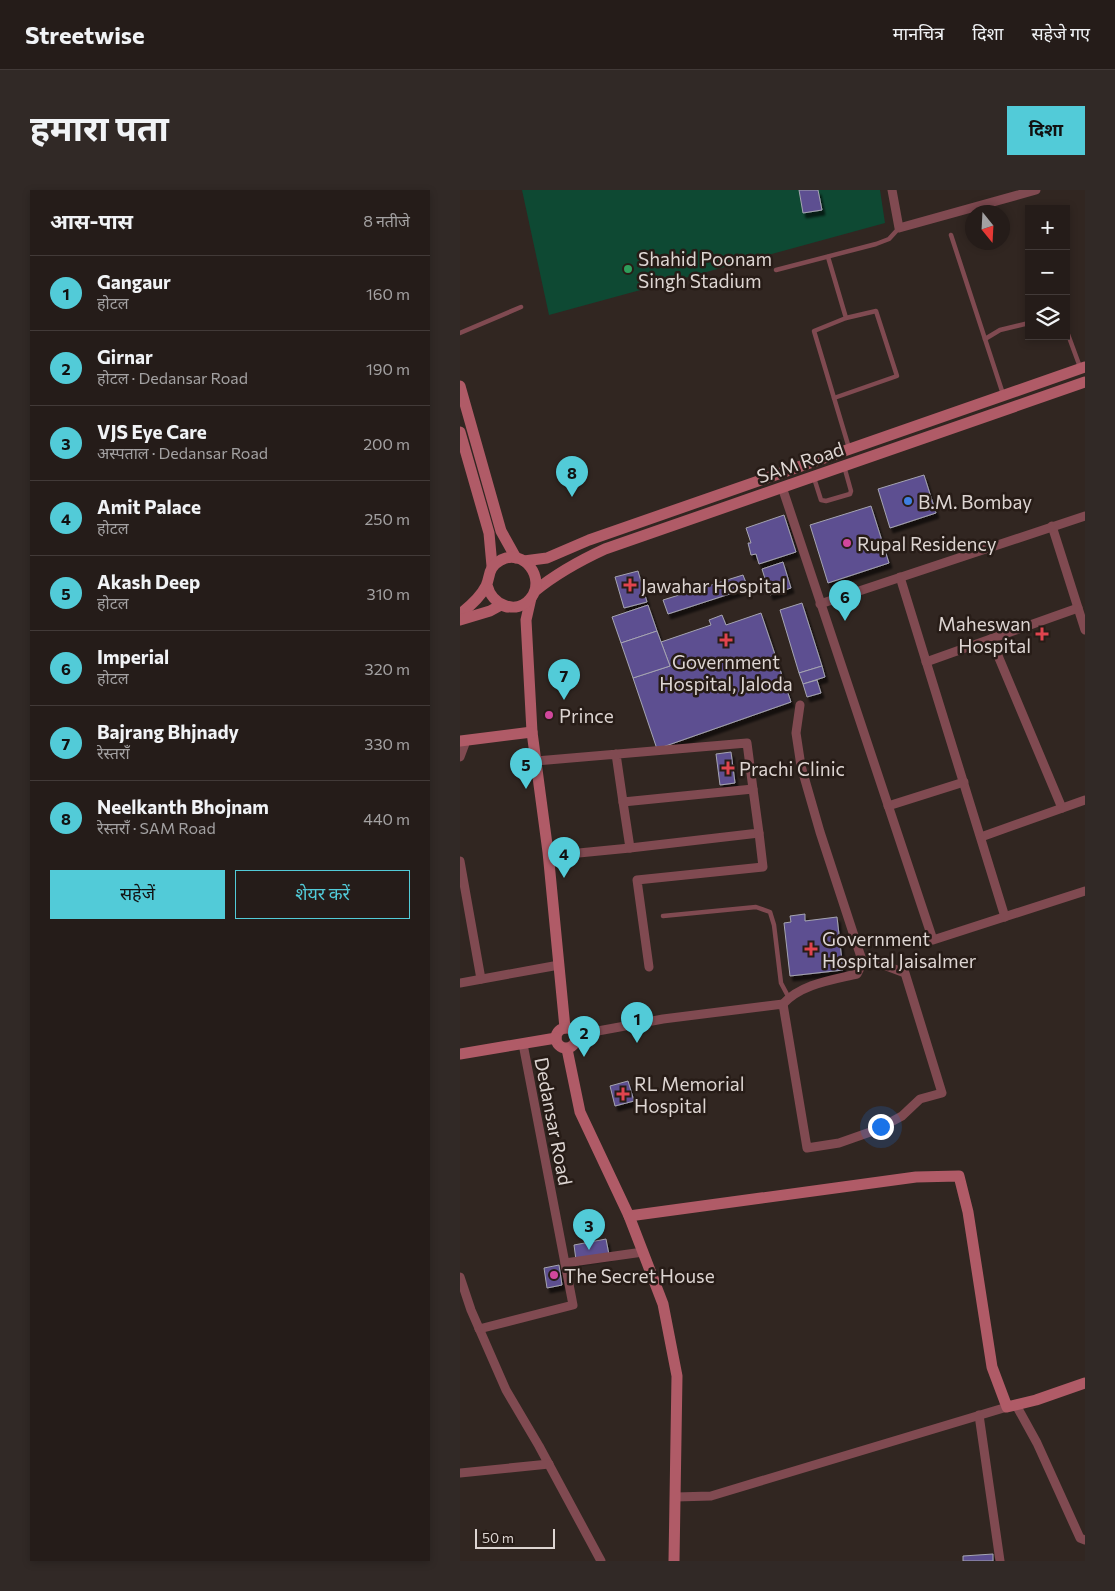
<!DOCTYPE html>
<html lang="hi">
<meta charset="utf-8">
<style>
body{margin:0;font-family:Commissioner,"Noto Sans Devanagari",sans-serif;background:#312926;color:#f1f3f6}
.controls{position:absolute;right:15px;top:15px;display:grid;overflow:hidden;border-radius:0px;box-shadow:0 2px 8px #0003}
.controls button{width:45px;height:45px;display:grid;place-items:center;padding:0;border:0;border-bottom:1px solid #423a38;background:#251c19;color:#f1f3f6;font:25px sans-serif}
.compass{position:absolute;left:505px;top:15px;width:45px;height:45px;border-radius:50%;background:#251c19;box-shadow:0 2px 8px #0003;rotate:162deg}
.scale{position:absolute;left:15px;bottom:12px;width:80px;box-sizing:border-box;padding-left:5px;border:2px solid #ddd5d2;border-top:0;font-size:14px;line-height:18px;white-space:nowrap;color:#ddd5d2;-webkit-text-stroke:4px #271c17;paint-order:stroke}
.you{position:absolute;left:420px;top:936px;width:18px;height:18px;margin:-12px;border:4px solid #fff;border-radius:50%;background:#1a73e8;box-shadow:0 0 0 8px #1a73e833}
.badge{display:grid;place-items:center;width:32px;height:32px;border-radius:50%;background:#52cbd8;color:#111;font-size:16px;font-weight:700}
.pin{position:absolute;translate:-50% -41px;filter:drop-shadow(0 1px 2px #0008)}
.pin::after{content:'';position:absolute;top:26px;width:18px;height:15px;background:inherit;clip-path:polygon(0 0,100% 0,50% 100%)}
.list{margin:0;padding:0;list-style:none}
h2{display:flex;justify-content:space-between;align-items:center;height:65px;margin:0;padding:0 20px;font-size:21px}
h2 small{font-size:16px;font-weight:400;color:#a3a1a2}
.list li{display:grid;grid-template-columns:32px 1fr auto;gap:15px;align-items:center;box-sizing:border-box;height:75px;padding:0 20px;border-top:1px solid #423a38}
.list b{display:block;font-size:19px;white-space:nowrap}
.list p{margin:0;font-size:16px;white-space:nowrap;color:#a3a1a2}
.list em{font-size:16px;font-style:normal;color:#a3a1a2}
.actions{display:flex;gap:10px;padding:15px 20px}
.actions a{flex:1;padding:11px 0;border:1px solid #52cbd8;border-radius:0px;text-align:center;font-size:18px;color:#52cbd8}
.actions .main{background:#52cbd8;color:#111}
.icon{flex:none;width:28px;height:28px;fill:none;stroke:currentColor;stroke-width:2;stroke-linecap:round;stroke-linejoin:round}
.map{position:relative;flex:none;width:625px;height:1371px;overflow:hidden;border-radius:0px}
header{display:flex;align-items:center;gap:30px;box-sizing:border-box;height:70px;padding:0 25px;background:#251c19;border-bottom:1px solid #423a38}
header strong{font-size:24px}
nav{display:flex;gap:28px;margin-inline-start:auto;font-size:18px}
.intro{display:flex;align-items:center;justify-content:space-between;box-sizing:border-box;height:120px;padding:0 30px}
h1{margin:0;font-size:35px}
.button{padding:12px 22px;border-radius:0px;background:#52cbd8;color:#111;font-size:18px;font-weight:700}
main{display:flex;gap:30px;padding:0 30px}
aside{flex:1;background:#251c19;border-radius:0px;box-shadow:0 2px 8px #0003}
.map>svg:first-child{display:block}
.green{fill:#0e4933}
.building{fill:#5d5091;stroke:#a5a4b1;filter:url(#shadow)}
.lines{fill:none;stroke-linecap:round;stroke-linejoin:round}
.lane{stroke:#804a51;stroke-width:4.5}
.street{stroke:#804a51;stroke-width:9}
.secondary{stroke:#b05b67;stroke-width:11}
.leisure-dot{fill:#2e9e5b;stroke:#271c17;stroke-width:2}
.shop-dot{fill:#3f7fe0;stroke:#271c17;stroke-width:2}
.hotel-dot{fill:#d1479c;stroke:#271c17;stroke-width:2}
.health-dot{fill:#e0444e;stroke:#271c17;stroke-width:2}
.labels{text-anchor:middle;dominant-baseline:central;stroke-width:5;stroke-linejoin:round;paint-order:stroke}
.poi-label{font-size:19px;fill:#ddd5d2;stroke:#271c17;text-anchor:start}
.street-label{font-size:19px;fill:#ddd5d2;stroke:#271c17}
</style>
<header>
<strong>Streetwise</strong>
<nav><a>मानचित्र</a><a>दिशा</a><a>सहेजे गए</a></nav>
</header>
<div class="intro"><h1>हमारा पता</h1><a class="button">दिशा</a></div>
<main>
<aside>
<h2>आस-पास<small>8 नतीजे</small></h2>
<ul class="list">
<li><span class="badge">1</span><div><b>Gangaur</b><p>होटल</p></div><em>160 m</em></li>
<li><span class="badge">2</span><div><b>Girnar</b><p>होटल · Dedansar Road</p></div><em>190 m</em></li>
<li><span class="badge">3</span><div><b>VJS Eye Care</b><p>अस्पताल · Dedansar Road</p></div><em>200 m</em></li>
<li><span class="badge">4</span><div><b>Amit Palace</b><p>होटल</p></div><em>250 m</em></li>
<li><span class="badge">5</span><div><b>Akash Deep</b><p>होटल</p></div><em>310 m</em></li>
<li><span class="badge">6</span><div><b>Imperial</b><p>होटल</p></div><em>320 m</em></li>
<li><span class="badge">7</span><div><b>Bajrang Bhjnady</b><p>रेस्तराँ</p></div><em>330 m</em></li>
<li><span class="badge">8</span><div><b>Neelkanth Bhojnam</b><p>रेस्तराँ · SAM Road</p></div><em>440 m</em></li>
</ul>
<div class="actions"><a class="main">सहेजें</a><a>शेयर करें</a></div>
</aside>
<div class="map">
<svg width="625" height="1371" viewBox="0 0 625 1371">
<defs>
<filter id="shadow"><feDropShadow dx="3" dy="5" stdDeviation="1" flood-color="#0009"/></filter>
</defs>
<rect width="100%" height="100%" fill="#312621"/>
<polygon class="green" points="62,0 420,0 425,33 89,125"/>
<g class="building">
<polygon points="339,0 358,0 362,20 343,23"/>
<polygon points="464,285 476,323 430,338 418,299"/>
<polygon points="411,316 429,373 368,393 350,335"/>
<polygon points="324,325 336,362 299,374 296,364 291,365 288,353 291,353 286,338"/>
<polygon points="323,372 331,398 310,405 302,379"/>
<polygon points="178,381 187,412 164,418 155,387"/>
<polygon points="283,385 288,398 208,424 203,410"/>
<polygon points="342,413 362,476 339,483 320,420"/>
<polygon points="188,415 197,441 161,453 152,427"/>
<polygon points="301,423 331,512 197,559 173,488 210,476 201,452 251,435 249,430 262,425 266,435"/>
<polygon points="197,441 210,476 173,488 161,453"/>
<polygon points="362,476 365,487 343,494 339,483"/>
<polygon points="357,490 361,503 347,507 343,494"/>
<polygon points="271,562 275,593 260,595 256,564"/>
<polygon points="345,724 345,731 377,727 383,780 330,786 324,733 331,732 330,726"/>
<polygon points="168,891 174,911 155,916 150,896"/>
<polygon points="146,1049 149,1065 116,1070 114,1055"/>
<polygon points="99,1075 102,1095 87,1098 84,1078"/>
<polygon points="533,1364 533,1371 503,1371 503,1366"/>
</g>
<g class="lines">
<g class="lane">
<polyline points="491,45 543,204"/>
<polyline points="368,67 386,128 354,141 389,258"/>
<polyline points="316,80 416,54 429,49 439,38"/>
<polyline points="606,139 620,177"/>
<polyline points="0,143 61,117"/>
<polyline points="525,149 540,140 569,133"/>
<polyline points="374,208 437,186 416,121 386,128"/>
<polyline points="354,288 361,310 366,311 390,304 391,301 384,276"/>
<polyline points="203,726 296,717 310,722 314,735 321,793 329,808"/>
</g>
<g class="street">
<polyline points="432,0 439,38 576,0"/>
<polyline points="322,297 473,750 625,701"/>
<polyline points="592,336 625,440"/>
<polyline points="440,387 545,727"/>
<polyline points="360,414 625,326"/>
<polyline points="531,449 602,618"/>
<polyline points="466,472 618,418"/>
<polyline points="0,567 6,551"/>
<polyline points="76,571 287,553 293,599 163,612 156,564"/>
<polyline points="163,612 170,658 299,643 293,599"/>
<polyline points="428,616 504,592"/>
<polyline points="521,647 625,610"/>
<polyline points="88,666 170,658"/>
<polyline points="0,671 21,789"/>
<polyline points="189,777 177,690 303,677 299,643"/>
<polyline points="0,793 99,775"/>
<path d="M 323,814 C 341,794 372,790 397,784 L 400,778 L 402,770 L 360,642 L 341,576 L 336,543 L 340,515"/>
<polyline points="116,845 203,829 323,814 347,958 379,953 416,940 442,926 460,909 482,903 445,783 421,774 401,773"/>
<polyline points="105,1073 183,1062"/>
<polyline points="0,1087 11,1120 46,1200 79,1256 141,1371"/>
<polyline points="19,1139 113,1115 63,854"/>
<polyline points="556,1215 577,1253 620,1348 625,1350"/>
<polyline points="519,1225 540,1371"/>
<polyline points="0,1283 89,1274"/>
<polyline points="216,1307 251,1306 547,1217"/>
</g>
<g class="secondary">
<polyline points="0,196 41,341 56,368"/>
<polyline points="0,242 29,343 32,376"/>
<polyline points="64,371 87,368 129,350 625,177"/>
<path d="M 75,401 C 97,383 119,371 145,359 L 625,192"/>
<polyline points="71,408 66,430 72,542 88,662 105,838"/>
<path d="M 0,424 C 9,417 21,406 26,396 C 31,385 27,378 41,370 C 64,358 86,388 71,408 C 56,426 32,415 27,395"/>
<polyline points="0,430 30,421 41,415 47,417"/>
<polyline points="0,551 72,542"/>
<circle cx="106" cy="848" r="10"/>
<polyline points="107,859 120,922 169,1026 203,1114 217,1186 214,1371"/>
<polyline points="0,864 96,848"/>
<polyline points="169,1026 456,987 499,986 508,1022 532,1177 547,1217 576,1210 625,1193"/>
</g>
</g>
<circle class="leisure-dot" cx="168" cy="79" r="5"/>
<circle class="shop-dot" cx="448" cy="311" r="5"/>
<g class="hotel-dot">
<circle cx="387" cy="353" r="5"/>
<circle cx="89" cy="525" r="5"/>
<circle cx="94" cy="1085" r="5"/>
</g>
<g class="health-dot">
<path d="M167.5 387.5h5v5h5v5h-5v5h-5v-5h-5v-5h5z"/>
<path d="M579.5 436.5h5v5h5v5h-5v5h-5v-5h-5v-5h5z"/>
<path d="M263.5 442.5h5v5h5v5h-5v5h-5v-5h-5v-5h5z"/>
<path d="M265.5 570.5h5v5h5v5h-5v5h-5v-5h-5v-5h5z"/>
<path d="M348.5 751.5h5v5h5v5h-5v5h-5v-5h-5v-5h5z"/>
<path d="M160.5 896.5h5v5h5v5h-5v5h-5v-5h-5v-5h5z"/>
</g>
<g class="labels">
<g class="poi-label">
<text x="178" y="68">Shahid Poonam<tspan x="178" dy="22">Singh Stadium</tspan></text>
<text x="458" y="311">B.M. Bombay</text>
<text x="397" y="353">Rupal Residency</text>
<text x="181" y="395">Jawahar Hospital</text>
<text x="571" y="433" text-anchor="end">Maheswan<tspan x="571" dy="22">Hospital</tspan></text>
<text x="266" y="471" text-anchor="middle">Government<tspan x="266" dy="22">Hospital, Jaloda</tspan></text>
<text x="99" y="525">Prince</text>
<text x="279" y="578">Prachi Clinic</text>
<text x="362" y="748">Government<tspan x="362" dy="22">Hospital Jaisalmer</tspan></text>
<text x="174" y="893">RL Memorial<tspan x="174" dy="22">Hospital</tspan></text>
<text x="104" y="1085">The Secret House</text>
</g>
<g class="street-label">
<text transform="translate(340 272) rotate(-19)">SAM Road</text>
<text transform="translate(94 931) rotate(79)">Dedansar Road</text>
</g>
</g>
</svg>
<div class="controls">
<button>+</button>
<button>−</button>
<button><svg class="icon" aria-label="layers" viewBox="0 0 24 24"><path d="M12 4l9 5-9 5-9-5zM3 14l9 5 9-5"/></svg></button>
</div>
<svg class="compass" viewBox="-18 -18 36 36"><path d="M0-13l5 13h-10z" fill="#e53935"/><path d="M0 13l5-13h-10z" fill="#a3a1a2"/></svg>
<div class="scale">50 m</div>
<div class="you"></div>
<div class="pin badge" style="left:177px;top:853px">1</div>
<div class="pin badge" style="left:124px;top:867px">2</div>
<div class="pin badge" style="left:129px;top:1060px">3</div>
<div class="pin badge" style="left:104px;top:688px">4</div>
<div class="pin badge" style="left:66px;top:599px">5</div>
<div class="pin badge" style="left:385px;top:431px">6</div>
<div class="pin badge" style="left:104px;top:510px">7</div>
<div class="pin badge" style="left:112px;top:307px">8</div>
</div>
</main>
